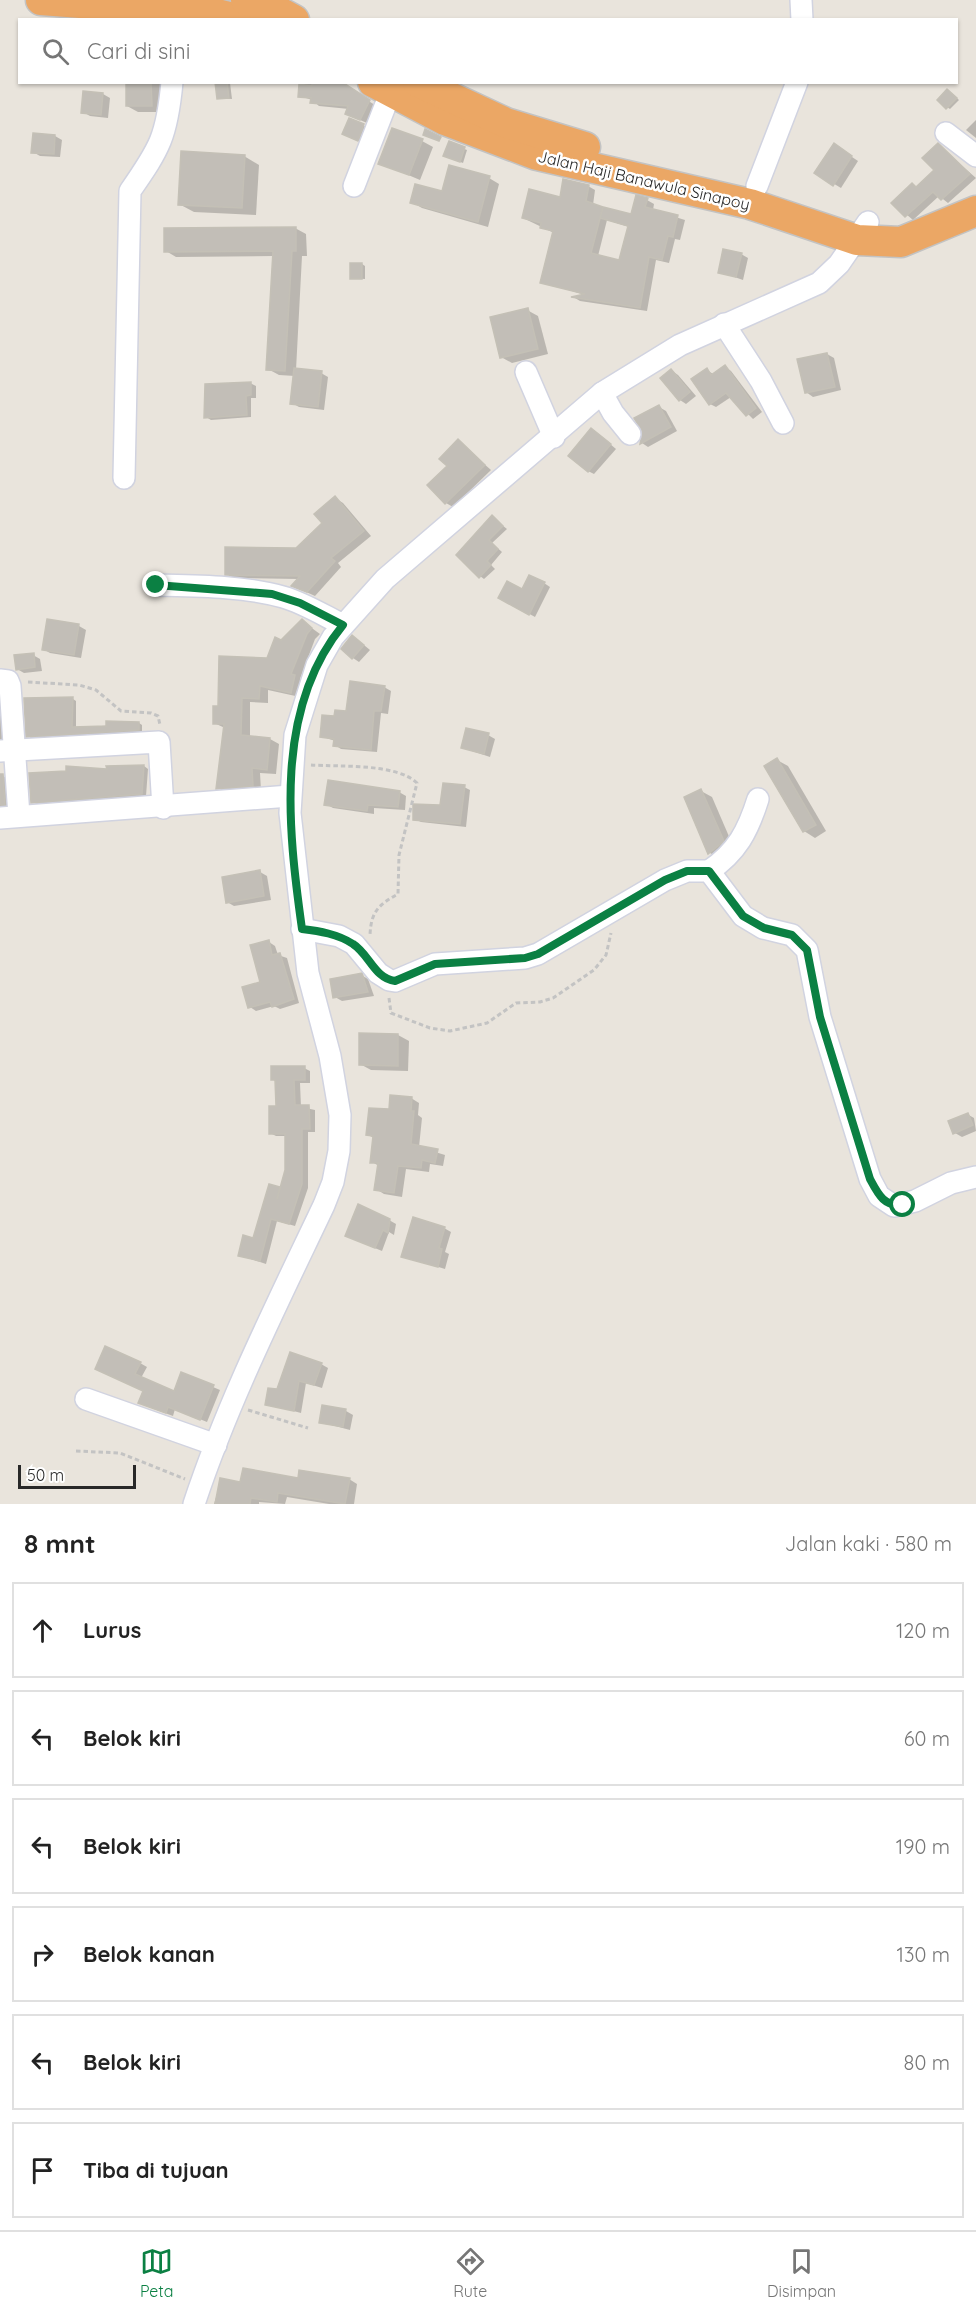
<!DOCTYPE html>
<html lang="id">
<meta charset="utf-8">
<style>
body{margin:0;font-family:Quicksand,sans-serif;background:#f2f2f2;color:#222}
.scale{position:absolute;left:18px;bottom:15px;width:118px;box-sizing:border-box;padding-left:6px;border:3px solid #282828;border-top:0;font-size:16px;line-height:21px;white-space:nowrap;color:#282828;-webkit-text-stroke:4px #fff;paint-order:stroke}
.stop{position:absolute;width:18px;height:18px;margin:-14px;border:4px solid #0b8043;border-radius:50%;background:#fff}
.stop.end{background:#0b8043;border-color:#fff;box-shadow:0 2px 6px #0008}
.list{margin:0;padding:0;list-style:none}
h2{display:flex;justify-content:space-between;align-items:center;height:78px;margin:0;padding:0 24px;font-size:26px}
h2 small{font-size:20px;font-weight:400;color:#767676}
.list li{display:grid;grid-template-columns:39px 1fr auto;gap:18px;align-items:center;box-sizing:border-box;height:96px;margin:0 12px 12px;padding:0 12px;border:2px solid #e0e0e0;border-radius:0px}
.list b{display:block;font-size:22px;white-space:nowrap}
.list em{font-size:20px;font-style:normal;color:#767676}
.icon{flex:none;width:33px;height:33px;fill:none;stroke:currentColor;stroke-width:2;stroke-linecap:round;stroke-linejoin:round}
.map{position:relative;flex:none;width:976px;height:1504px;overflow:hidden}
.search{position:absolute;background:#fff;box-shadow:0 2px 4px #0004;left:18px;right:18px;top:18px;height:66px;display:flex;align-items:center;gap:15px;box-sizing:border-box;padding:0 21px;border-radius:0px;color:#767676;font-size:22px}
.sheet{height:726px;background:#fff}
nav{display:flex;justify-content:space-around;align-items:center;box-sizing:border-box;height:84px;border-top:2px solid #e0e0e0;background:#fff;font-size:16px;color:#767676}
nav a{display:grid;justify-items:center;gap:3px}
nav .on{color:#0b8043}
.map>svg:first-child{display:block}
.shadow{fill:#0003;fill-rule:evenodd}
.building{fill:#c2beb7;stroke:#c4c0b6;stroke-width:1.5}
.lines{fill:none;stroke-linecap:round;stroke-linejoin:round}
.minor-casing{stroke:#d1d3e0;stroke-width:24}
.highway-casing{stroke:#c3c3c3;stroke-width:33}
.path{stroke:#c3c3c3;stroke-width:3;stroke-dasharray:4.5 3;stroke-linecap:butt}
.minor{stroke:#fff;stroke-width:21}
.highway{stroke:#eba765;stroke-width:30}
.route{stroke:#0b8043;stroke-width:8}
.labels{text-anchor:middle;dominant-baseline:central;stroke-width:5;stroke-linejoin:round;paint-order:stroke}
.street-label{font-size:16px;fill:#282828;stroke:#fff}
</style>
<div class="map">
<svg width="976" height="1504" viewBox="0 0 976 1504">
<rect width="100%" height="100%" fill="#e9e4dc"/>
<g class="shadow">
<polygon points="127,82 162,82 162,112 138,112 127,106"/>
<polygon points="337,82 375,105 367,123 353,117 349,109 319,106 312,100 300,96 301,83 333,85"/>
<polygon points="216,83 230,83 232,99 218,98"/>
<polygon points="950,92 959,100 950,109 947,107"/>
<polygon points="103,94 110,98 108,118 90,116 83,112"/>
<polygon points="350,120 371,129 365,143 351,137"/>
<polygon points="976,120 976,138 966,130"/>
<polygon points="55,136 62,140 60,157 40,156 33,152"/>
<polygon points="422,141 433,147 420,180 380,163"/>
<polygon points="449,143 467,150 463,163 448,157"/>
<polygon points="834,145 858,161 841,188 816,173"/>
<polygon points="938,145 976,178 948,203 939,196 913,220 893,203 917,188 936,170"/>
<polygon points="244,156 259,165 256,215 194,212 179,204"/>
<polygon points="489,178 499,184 488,227 422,208 412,202"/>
<path d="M 588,186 L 595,190 L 593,205 L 632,216 L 647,200 L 654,204 L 653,210 L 685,220 L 680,240 L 675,239 L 669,263 L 656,260 L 647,311 L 580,301 L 575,298 L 585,295 L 542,282 L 554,233 L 523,218 ZM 607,220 L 629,227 L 620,261 L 598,256 Z"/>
<polygon points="295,228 306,234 307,256 302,256 296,370 321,373 328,377 324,410 299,407 292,403 295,376 279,375 268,369 274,256 176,257 166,251"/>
<polygon points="741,254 748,258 743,280 720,272"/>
<polygon points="362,264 365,266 365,279 351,278"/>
<polygon points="527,310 538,316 548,354 512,363 501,357"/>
<polygon points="827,354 834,358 841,390 813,397 806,392"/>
<polygon points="725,367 731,371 762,412 753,419 731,397 716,407 710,404 707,370 713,374"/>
<polygon points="672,371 678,375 696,396 686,404 680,400"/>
<polygon points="250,383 256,386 256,398 251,398 251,417 211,420 206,417"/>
<polygon points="659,407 666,411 677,431 648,447 642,443 644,431"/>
<polygon points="597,433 616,449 594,474 588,471"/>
<polygon points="458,441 491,470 453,507 446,503 449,466"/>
<polygon points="335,498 343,503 371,536 338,563 341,567 315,596 293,586 299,579 234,578 226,574 297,550 324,524"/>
<polygon points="492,517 507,529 492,543 502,552 491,565 495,569 484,579 480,576"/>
<polygon points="544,583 550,587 535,617 500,598"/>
<polygon points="302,621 320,634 315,639 300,679 303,681 300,697 268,690 268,703 250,702 250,737 270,739 279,744 276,774 260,773 261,790 227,793 218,788 225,728 214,723 219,708"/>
<polygon points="79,626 86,630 81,658 50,653 43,649"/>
<polygon points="353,636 370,650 359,662 353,658"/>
<polygon points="33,655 40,659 42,671 24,673 17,669"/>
<polygon points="384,687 391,691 388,714 381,713 377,752 341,749 335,745 335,741 321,736 336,718"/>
<polygon points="73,699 76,701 76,728 139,723 142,725 142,732 31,738 28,736"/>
<polygon points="0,707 4,740 0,741"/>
<polygon points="488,735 495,739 490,757 463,748"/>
<polygon points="777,760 788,766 826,831 815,838 804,831 766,766"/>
<polygon points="144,766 148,769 146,796 37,804 32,802 108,771 108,768"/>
<polygon points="0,775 7,778 9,807 0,808"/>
<polygon points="464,787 470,790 466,827 421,822 415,819 441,806"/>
<polygon points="701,791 712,797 734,848 721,859 710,853 686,797"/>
<polygon points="399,792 406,796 405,810 374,808 374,814 333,808 326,804"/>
<polygon points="260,872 267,876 271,900 234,906 227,902"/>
<polygon points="269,942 275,946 278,955 287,958 299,1003 280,1009 274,1006 256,1011 250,1007 262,983"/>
<polygon points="361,975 368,979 374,996 342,1001 335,997"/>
<polygon points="398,1035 409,1041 408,1071 371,1070 360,1064"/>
<polygon points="304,1068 310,1071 310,1083 300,1083 301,1107 315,1110 315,1132 308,1132 308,1188 295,1226 277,1221 266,1264 239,1255 254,1240 279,1189 281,1190 286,1170 287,1136 276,1136 270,1133 277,1108 277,1082 272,1079"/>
<polygon points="411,1098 419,1103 418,1115 422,1118 419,1147 445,1155 443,1166 430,1164 429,1172 406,1169 402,1197 384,1194 376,1189 379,1166 372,1162 374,1138 368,1135 390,1111"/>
<polygon points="967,1114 974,1118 976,1131 962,1137 955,1133"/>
<polygon points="389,1220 396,1224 394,1235 389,1232 382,1251 353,1239"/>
<polygon points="444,1228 451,1232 445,1252 449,1254 445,1269 403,1256"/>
<polygon points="140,1363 147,1367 141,1378 175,1393 182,1374 220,1390 207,1422 175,1409 173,1416 146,1406 145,1391 96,1368"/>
<polygon points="321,1364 328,1368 322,1388 306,1383 301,1413 267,1404 278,1391"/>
<polygon points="346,1411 353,1415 350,1430 320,1422"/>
<polygon points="299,1479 349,1479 357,1484 354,1504 329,1504 287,1497 285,1504 259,1502 259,1504 214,1504 221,1480 241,1484"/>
</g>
<g class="building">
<polygon points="126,82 151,82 152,106 126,106"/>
<polygon points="215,82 227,82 229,98 217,99"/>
<polygon points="312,82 342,82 370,100 360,120 345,114 348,106 310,103 311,98 298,97 299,84 312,86"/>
<polygon points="947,89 957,98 946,109 937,100"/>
<polygon points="83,91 103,93 101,115 81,113"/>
<polygon points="349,118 364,124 358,141 342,134"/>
<polygon points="392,128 423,139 409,175 378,164"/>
<polygon points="425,129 441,137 439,141 423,135"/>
<polygon points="33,133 55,135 54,154 31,153"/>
<polygon points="449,141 465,147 460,162 443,156"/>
<polygon points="834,143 852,156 833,186 814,173"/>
<polygon points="938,143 970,174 941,200 933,192 905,217 891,203 912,183 916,187 934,170 922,158"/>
<polygon points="181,151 245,155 242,208 178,205"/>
<polygon points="449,165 490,176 478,222 410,203 415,184 442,191"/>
<polygon points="563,179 589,185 586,201 603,207 591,253 619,260 628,226 600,218 603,207 631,214 636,195 648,198 645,207 678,215 673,237 668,236 662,260 649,257 640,308 571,297 585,294 540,283 553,231 540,228 541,223 522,218 529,189 560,197"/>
<polygon points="296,227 296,251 292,251 285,371 266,370 273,251 164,252 164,228"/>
<polygon points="723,249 742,253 736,277 718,273"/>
<rect x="350" y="263" width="12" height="16"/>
<polygon points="528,308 538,349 500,358 490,317"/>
<polygon points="827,353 835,387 805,393 797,359"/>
<polygon points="725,365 756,408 746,416 726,393 709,405 691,379 707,368 711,375"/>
<polygon points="294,368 322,371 318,407 290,404"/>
<polygon points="671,369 690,392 679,401 660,378"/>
<polygon points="251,382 251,395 246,396 247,415 204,418 205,384"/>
<polygon points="659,405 671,427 640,444 642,431 634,418"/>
<polygon points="591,428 611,444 588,472 568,456"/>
<polygon points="458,439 485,465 445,504 427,485 447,466 439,459"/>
<polygon points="335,496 364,531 331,558 335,561 307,592 291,586 300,576 225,575 225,547 296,548 322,523 314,514"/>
<polygon points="492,515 503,526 489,540 498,549 487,561 491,565 479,578 456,555"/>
<polygon points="529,575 545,582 529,615 498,598 507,581 522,589"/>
<polygon points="47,619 79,624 74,655 42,650"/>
<polygon points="302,619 312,628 307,634 291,674 295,675 291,693 260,686 259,699 242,698 241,735 270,738 267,770 252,768 253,786 216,789 224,724 213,724 213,706 218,706 219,656 267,658 275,637 281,640"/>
<polygon points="352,635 364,645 352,659 341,649"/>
<polygon points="34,653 35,667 16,670 14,655"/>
<polygon points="350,681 385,686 381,711 374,711 371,750 333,746 334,739 320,737 322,715 334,716 335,710 346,711"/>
<polygon points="73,697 72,727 106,726 106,721 139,722 139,730 26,737 24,698"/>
<polygon points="466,728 489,733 484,754 461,748"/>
<polygon points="777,758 816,825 803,832 764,766"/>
<polygon points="144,765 142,794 31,803 29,773 66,771 66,766 107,769 106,766"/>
<polygon points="0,774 3,774 5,805 0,805"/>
<polygon points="328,780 400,791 398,807 368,805 367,811 324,805"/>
<polygon points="443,783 465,785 460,824 413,820 413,804 440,805"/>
<polygon points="701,789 724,841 708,854 684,797"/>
<polygon points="260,870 264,896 226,903 222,877"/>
<polygon points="269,940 272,955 280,953 294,999 272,1007 270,1002 248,1008 242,987 260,982 250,945"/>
<polygon points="362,973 368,992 333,998 330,979"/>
<polygon points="359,1033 398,1034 398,1066 359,1065"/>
<polygon points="271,1066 305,1066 305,1080 294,1080 295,1105 309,1105 310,1129 302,1129 302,1184 289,1224 271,1219 260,1261 238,1256 243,1235 253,1238 269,1184 280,1187 277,1199 285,1170 285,1134 269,1134 269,1106 276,1106 275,1080 271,1080"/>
<polygon points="390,1095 412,1097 411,1111 414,1111 411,1144 438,1149 435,1163 422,1160 421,1168 398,1166 394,1193 374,1190 378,1163 370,1163 373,1136 366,1135 369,1108 389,1109"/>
<polygon points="968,1113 973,1125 953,1134 948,1121"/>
<polygon points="358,1204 390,1219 388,1233 383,1230 375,1248 345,1236"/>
<polygon points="413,1217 445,1227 439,1248 442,1249 438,1267 401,1257"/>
<polygon points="105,1346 141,1362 135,1374 174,1391 181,1372 214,1385 200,1420 168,1407 166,1413 138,1403 143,1391 95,1369"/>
<polygon points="290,1352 322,1363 314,1385 299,1381 294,1411 265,1405 268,1388 277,1389"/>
<polygon points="322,1405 346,1409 343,1427 319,1423"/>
<polygon points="243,1468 298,1478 299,1470 350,1478 345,1504 278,1493 277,1502 251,1498 250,1504 215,1504 220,1478 240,1482"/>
</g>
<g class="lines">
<defs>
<g id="minor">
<polyline points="801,0 802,20"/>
<polyline points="946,133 976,156"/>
<polyline points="354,186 391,91"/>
<polyline points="757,186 797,82"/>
<polyline points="724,324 761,381 783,423"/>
<polyline points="526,372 554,437"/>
<polyline points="602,393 613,413 630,434"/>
<path d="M 124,478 L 130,191 C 160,148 167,136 172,82"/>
<path d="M 156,585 C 197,586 244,586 283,597 C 304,603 323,615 343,625"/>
<polyline points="0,680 8,681 10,686 19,816"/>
<polyline points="0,751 159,742 163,808"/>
<polyline points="0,818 290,796"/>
<path d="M 709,871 C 737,852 748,831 758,799"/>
<polyline points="302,929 339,936 354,944 378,973 389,980 395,981 435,964 525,958 538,954 665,880 687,871 709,871 743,916 763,928 792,935 807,950 820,1017 870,1179 879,1196 894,1206 915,1201 951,1183 976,1177"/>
<polyline points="86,1399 216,1445"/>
<path d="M 194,1504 C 228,1401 278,1302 324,1205 L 333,1182 L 339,1151 L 340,1115 L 330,1056 L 308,973 L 290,813 L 295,735 L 317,665 L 333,637 L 385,579 L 602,393 L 680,345 L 819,283 L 839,264 L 868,222"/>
</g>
<g id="highway">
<polyline points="41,0 213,13 241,20"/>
<polyline points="246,0 272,8 294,20"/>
<polyline points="373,82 445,120 537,155 750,204 857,240 901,242 976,211"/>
<polyline points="418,82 506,123 585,147"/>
</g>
</defs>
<use href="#minor" class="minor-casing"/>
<use href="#highway" class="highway-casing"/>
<g class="path">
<polyline points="28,682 79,685 96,690 121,711 151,713 158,716 160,725"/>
<path d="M 311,765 C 340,767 396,763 417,783 L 399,855 L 398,894 C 378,905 371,912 370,935"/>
<polyline points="389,998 391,1013 430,1028 450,1031 487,1023 516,1003 540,1002 553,998 594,970 606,955 611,933"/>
<polyline points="248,1410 308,1428"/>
<polyline points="76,1451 120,1453 185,1479"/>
</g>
<use href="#minor" class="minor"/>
<use href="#highway" class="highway"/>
</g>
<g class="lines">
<path class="route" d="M 156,585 L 272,594 L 300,603 L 343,625 C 274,709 288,829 302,929 C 319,931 338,934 353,944 C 369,954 375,979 395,981 L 435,964 L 525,958 L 538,954 L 665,880 L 687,871 L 709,871 L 743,916 L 764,928 L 792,935 L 807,950 L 820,1017 L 870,1179 C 878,1194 884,1207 903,1205"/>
</g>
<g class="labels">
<g class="street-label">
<text transform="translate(644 180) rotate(13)">Jalan Haji Banawula Sinapoy</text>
</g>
</g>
</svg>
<div class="scale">50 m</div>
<div class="stop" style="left:903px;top:1205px"></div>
<div class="stop end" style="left:156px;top:585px"></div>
<div class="search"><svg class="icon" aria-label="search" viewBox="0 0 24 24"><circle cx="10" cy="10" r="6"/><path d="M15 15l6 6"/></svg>Cari di sini</div>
</div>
<section class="sheet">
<h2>8 mnt<small>Jalan kaki · 580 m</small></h2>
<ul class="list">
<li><svg class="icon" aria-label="ahead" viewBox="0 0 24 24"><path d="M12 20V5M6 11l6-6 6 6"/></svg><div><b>Lurus</b></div><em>120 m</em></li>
<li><svg class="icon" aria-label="left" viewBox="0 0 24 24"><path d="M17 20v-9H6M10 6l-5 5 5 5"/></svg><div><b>Belok kiri</b></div><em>60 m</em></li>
<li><svg class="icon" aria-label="left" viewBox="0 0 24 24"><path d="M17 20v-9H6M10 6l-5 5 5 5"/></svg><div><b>Belok kiri</b></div><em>190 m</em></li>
<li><svg class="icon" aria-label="right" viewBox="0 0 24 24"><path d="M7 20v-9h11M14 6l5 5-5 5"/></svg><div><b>Belok kanan</b></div><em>130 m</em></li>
<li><svg class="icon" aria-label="left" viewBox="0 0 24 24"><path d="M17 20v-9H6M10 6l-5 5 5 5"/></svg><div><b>Belok kiri</b></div><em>80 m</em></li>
<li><svg class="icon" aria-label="arrive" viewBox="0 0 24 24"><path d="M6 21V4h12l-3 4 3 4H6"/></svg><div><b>Tiba di tujuan</b></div></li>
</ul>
</section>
<nav>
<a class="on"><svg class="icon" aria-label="map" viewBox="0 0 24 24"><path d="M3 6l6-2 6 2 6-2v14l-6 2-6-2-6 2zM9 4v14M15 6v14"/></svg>Peta</a>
<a><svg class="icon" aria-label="directions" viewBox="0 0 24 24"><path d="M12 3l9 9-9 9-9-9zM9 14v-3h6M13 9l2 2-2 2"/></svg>Rute</a>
<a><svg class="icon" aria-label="saved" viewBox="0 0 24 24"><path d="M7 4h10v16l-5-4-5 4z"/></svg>Disimpan</a>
</nav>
